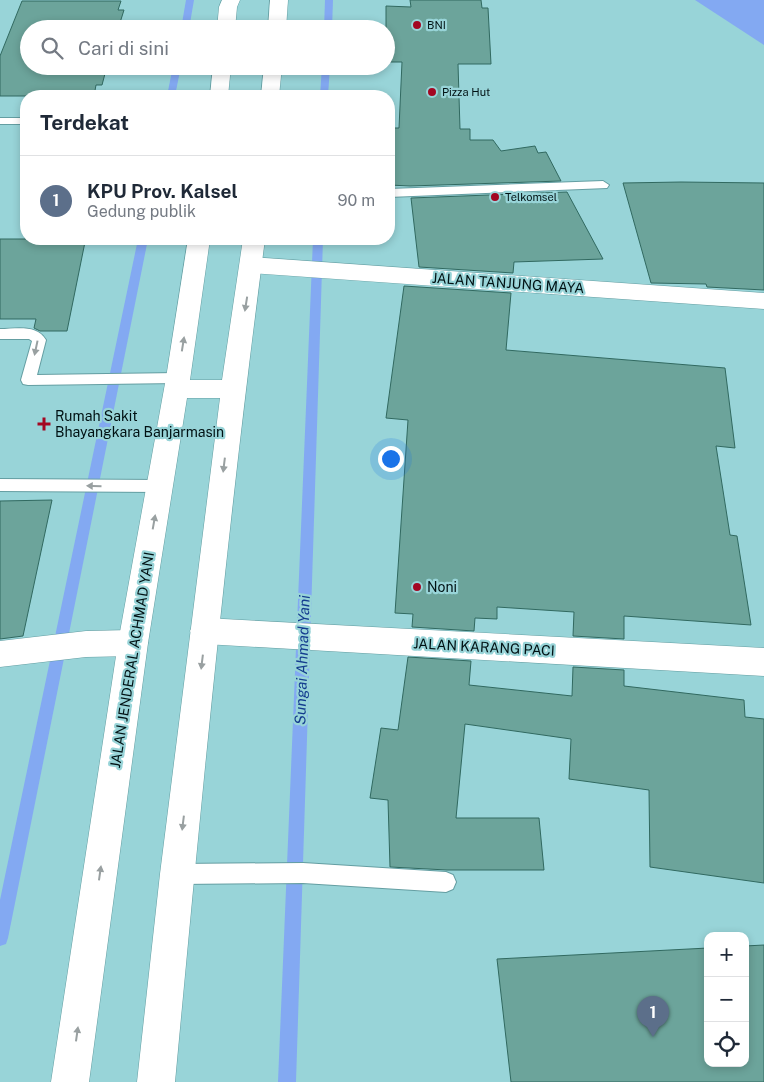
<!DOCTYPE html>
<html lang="id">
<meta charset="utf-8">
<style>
body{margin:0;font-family:"Public Sans",sans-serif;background:#f2f2f3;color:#1f2937}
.controls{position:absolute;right:15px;bottom:15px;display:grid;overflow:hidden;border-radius:10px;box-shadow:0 2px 8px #0003}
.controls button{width:45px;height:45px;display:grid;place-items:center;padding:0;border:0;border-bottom:1px solid #e0e1e3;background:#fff;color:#1f2937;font:25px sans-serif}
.you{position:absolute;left:390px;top:458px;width:18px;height:18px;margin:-12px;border:4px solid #fff;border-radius:50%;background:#1a73e8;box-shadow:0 0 0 8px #1a73e833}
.badge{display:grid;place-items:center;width:32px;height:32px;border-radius:50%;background:#d93025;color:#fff;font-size:16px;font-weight:700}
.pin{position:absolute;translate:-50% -41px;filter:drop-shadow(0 1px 2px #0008)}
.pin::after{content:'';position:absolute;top:26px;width:18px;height:15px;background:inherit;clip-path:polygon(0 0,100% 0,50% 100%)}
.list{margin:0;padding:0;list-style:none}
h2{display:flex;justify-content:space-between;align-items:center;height:65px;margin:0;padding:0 20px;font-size:21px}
h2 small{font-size:16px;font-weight:400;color:#747a83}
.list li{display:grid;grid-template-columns:32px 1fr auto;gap:15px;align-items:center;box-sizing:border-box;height:90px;padding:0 20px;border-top:1px solid #e0e1e3}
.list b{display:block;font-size:19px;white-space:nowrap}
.list p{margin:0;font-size:16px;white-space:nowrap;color:#747a83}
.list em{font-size:16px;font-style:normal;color:#747a83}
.icon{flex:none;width:28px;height:28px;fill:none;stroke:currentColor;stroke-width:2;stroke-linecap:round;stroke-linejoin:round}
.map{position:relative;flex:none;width:764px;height:1082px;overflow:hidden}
.search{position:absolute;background:#fff;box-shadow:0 2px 8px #0003;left:20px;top:20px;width:375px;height:55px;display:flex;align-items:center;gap:12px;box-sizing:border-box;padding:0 18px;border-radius:28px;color:#747a83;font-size:19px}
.panel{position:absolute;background:#fff;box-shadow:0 2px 8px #0003;left:20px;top:90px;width:375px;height:155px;border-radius:20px}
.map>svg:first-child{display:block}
.water{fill:#83a9f2}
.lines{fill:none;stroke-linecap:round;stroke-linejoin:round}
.stream{fill:#83a9f2;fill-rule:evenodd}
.building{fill:#6ca49b;stroke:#316960}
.service-casing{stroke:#649ea2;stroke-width:2}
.minor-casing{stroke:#649ea2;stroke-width:1}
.tertiary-casing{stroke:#649ea2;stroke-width:1}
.trunk-casing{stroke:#649ea2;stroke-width:1}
.service{fill:#fff;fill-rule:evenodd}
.minor{fill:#fff;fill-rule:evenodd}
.tertiary{fill:#fff;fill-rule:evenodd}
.trunk{fill:#fff;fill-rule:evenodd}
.oneway{fill:#99a0a1}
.poi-dot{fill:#a30722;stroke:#98d4d8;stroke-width:2}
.labels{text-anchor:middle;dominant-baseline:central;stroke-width:4.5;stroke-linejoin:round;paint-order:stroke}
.far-poi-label{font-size:11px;fill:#001113;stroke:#98d4d8;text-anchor:start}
.street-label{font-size:14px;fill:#001113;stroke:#98d4d8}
.poi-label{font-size:14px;fill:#001113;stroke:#98d4d8;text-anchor:start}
.water-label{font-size:15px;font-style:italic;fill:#143c8f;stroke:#98d4d8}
</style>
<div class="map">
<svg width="764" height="1082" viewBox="0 0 764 1082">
<rect width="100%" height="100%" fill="#98d4d8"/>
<polygon class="water" points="695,0 764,0 764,45"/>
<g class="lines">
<g class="stream">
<polygon points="186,0 194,0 189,29 181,29"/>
<polygon points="325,0 333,0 332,29 324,29"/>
<polygon points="173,66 181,66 175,96 167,96"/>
<polygon points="322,66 330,66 328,96 320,96"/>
<polygon points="138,239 148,239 8,938 6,944 0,946 0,900"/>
<polygon points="313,239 323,239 296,1082 278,1082"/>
</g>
</g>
<g class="building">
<polygon points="410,0 481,0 482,8 488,8 491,64 458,64 460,129 470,129 470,140 493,140 501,151 535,146 538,153 546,152 561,181 410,186 389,185 389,128 399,128 402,62 386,62 386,6 411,7"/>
<polygon points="22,1 121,1 118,10 124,10 118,29 29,29 29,66 107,66 102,85 96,85 94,96 0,96 0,56"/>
<polygon points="681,182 764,183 764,290 707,287 706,284 651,283 623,183"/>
<polygon points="567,192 603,259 514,262 513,273 419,267 411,198"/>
<polygon points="0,239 57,239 56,243 85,242 67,331 40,331 34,328 36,319 0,319"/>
<polygon points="404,286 511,293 506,350 725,368 735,448 716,446 730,535 737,536 751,625 624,616 624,639 573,636 574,612 497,607 497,619 475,618 474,631 412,627 413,614 395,613 408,420 386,418"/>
<polygon points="52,500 23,636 0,639 0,501"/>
<polygon points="408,657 471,661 469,685 572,696 573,667 624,670 624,686 744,700 745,717 764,719 764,883 650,867 649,790 569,779 571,739 465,724 456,818 539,818 544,870 447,870 390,867 388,800 370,798 381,728 398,730"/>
<polygon points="764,945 764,1082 511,1082 497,959 708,948 708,1063 745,1063 745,946"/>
</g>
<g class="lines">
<defs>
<g id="service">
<rect x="0" y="118" width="26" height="6"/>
<polygon points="603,181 609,185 607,188 389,197 389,189"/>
<path d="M 0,329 C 16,329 37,324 46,340 L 37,375 L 178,373 L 183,374 L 185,378 L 183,382 L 178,383 L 28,385 L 23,384 L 21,380 L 32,341 L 29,339 L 0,339 Z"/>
<polygon points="0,479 160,480 166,482 168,486 166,490 160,492 0,491"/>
<polygon points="303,863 446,872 453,875 456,882 453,889 446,892 303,883 177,884 170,881 167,874 170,867 177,864"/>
</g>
<g id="minor">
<polygon points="252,257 764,293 764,309 252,273 244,270 241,265 244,260"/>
<polygon points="205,618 764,648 764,676 205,644 195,640 190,631 195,622"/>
</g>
<polygon id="tertiary" points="133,630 143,634 148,643 143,652 133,656 86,657 0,667 0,641 86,631"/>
<g id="trunk">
<polygon points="222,0 240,0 237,7 235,29 217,29 219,7"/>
<polygon points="270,0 288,0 286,29 268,29"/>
<polygon points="213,66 231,66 228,96 210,96"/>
<polygon points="264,66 282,66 279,96 261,96"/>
<path d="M 188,239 L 210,239 L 190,380 L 222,380 L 243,239 L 265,239 C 228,519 201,801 175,1082 L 137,1082 L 160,874 L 220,398 L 187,398 L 148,643 L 89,1082 L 51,1082 L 118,643 L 166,378 Z"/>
</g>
</defs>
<use href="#service" class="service-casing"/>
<use href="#minor" class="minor-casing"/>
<use href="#tertiary" class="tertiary-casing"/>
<use href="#trunk" class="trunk-casing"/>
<use href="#service" class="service"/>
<use href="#minor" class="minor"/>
<use href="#tertiary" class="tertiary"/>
<use href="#trunk" class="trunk"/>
</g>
<defs><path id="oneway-solid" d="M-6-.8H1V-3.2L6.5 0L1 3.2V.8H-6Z" transform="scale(1.25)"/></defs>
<g class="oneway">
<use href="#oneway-solid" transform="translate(246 304) rotate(99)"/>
<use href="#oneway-solid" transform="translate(183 344) rotate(-81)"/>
<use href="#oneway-solid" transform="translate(36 348) rotate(102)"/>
<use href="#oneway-solid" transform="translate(224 465) rotate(97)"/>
<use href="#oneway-solid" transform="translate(94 486) rotate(-179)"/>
<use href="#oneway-solid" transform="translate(154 522) rotate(-80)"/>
<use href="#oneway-solid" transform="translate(202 662) rotate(97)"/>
<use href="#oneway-solid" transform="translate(183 823) rotate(97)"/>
<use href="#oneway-solid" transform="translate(100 873) rotate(-82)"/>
<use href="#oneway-solid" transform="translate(77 1034) rotate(-82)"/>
</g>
<g class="poi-dot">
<circle cx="417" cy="25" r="5"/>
<circle cx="432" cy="92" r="5"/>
<circle cx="495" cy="197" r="5"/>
<path d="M41.5 416.5h5v5h5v5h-5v5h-5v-5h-5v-5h5z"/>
<circle cx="417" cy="587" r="5"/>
</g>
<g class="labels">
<g class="far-poi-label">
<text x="427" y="25">BNI</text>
<text x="442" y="92">Pizza Hut</text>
<text x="505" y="197">Telkomsel</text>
</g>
<g class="street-label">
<text transform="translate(508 283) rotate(4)">JALAN TANJUNG MAYA</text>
<text transform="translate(484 647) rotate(3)">JALAN KARANG PACI</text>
<text transform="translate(132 660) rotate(-81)">JALAN JENDERAL ACHMAD YANI</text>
</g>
<g class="poi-label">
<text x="55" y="416">Rumah Sakit<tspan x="55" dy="16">Bhayangkara Banjarmasin</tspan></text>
<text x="427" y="587">Noni</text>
</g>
<g class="water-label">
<text transform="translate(302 660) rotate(-88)">Sungai Ahmad Yani</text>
</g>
</g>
</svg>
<div class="controls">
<button>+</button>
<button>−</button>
<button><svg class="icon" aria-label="locate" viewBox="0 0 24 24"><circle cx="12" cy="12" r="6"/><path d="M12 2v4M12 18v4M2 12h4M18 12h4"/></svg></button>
</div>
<div class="you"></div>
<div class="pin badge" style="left:653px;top:1037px;background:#5c6f8a">1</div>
<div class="search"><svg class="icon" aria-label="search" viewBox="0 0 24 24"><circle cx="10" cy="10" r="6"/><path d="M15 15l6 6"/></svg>Cari di sini</div>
<section class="panel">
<h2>Terdekat<small></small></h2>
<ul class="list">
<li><span class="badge" style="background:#5c6f8a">1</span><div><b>KPU Prov. Kalsel</b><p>Gedung publik</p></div><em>90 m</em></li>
</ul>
</section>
</div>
